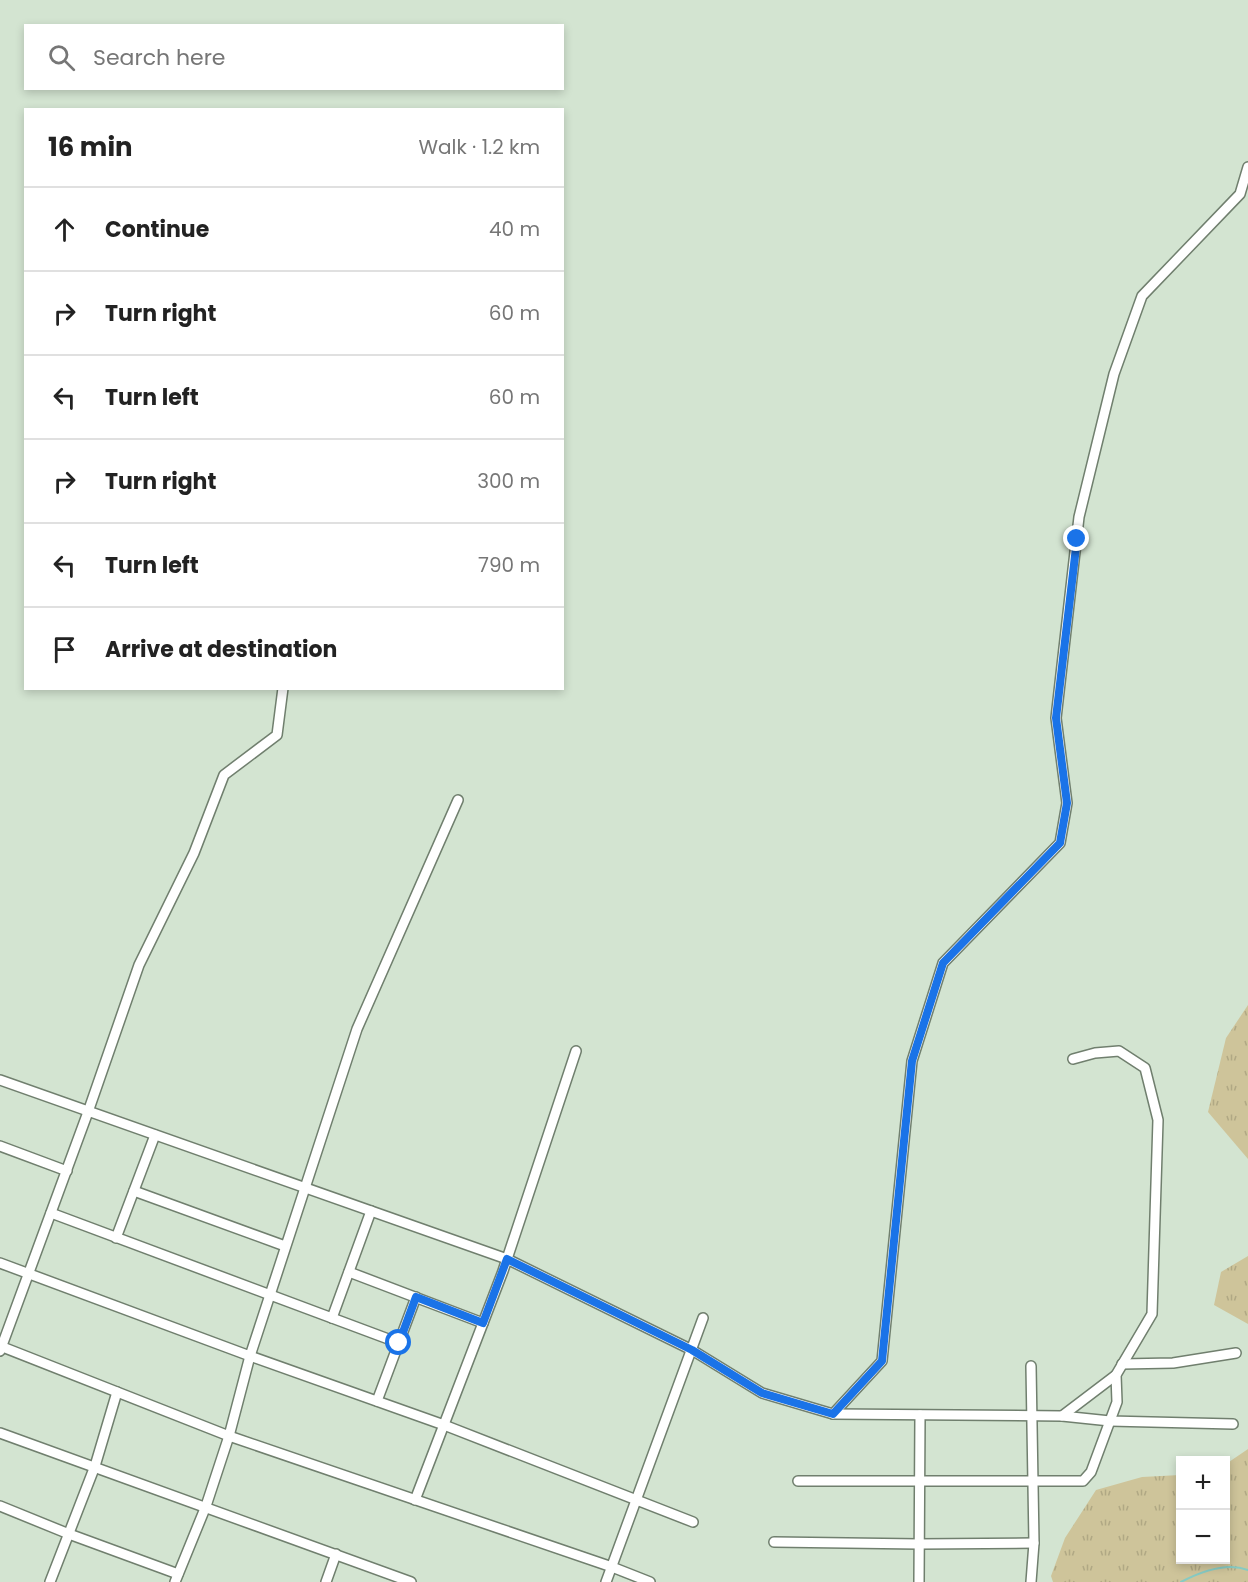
<!DOCTYPE html>
<meta charset="utf-8">
<style>
body{margin:0;font-family:Poppins,sans-serif;background:#f2f2f2;color:#222}
.controls{position:absolute;right:18px;bottom:18px;display:grid;overflow:hidden;border-radius:0px;box-shadow:0 3px 9px #0003}
.controls button{width:54px;height:54px;display:grid;place-items:center;padding:0;border:0;border-bottom:2px solid #e0e0e0;background:#fff;color:#222;font:30px sans-serif}
.stop{position:absolute;width:18px;height:18px;margin:-14px;border:4px solid #1a73e8;border-radius:50%;background:#fff}
.stop.end{background:#1a73e8;border-color:#fff;box-shadow:0 2px 6px #0008}
.list{margin:0;padding:0;list-style:none}
h2{display:flex;justify-content:space-between;align-items:center;height:78px;margin:0;padding:0 24px;font-size:26px}
h2 small{font-size:20px;font-weight:400;color:#767676}
.list li{display:grid;grid-template-columns:39px 1fr auto;gap:18px;align-items:center;box-sizing:border-box;height:84px;padding:0 24px;border-top:2px solid #e0e0e0}
.list b{display:block;font-size:22px;white-space:nowrap}
.list em{font-size:20px;font-style:normal;color:#767676}
.icon{flex:none;width:33px;height:33px;fill:none;stroke:currentColor;stroke-width:2;stroke-linecap:round;stroke-linejoin:round}
.map{position:relative;flex:none;width:1248px;height:1582px;overflow:hidden}
.search{position:absolute;background:#fff;box-shadow:0 3px 9px #0003;left:24px;top:24px;width:540px;height:66px;display:flex;align-items:center;gap:15px;box-sizing:border-box;padding:0 21px;border-radius:0px;color:#767676;font-size:22px}
.panel{position:absolute;background:#fff;box-shadow:0 3px 9px #0003;left:24px;top:108px;width:540px;height:582px;border-radius:0px}
.map>svg:first-child{display:block}
.grass{fill:url(#grass-tufts)}
.lines{fill:none;stroke-linecap:round;stroke-linejoin:round}
.stream{stroke:#86cac3;stroke-width:2}
.street-casing{stroke:#707f6e;stroke-width:12}
.street{stroke:#fff;stroke-width:9}
.route{stroke:#1a73e8;stroke-width:8}
</style>
<div class="map">
<svg width="1248" height="1582" viewBox="0 0 1248 1582">
<defs>
<pattern id="grass-tufts" width="24" height="20" patternUnits="userSpaceOnUse" patternTransform="scale(1.5)"><rect width="24" height="20" fill="#cec49a"/><path d="M3 7l-1-3M5 7V3M7 7l1-3M15 17l-1-3M17 17v-4M19 17l1-3" fill="none" stroke="#b0a884"/></pattern>
</defs>
<rect width="100%" height="100%" fill="#d3e4d1"/>
<g class="grass">
<polygon points="1248,1005 1248,1159 1208,1112 1226,1038"/>
<polygon points="1248,1256 1248,1324 1214,1305 1221,1272"/>
<polygon points="1248,1449 1248,1582 1053,1582 1051,1576 1065,1538 1096,1490 1142,1477 1180,1475 1180,1560 1226,1560 1226,1464"/>
</g>
<g class="lines">
<path class="stream" d="M 1181,1582 C 1200,1572 1227,1562 1248,1570"/>
<defs>
<g id="street">
<polyline points="0,1080 507,1259 692,1350 762,1393 833,1414 882,1361 912,1061 943,963 1060,843 1067,803 1056,718 1079,517 1114,374 1142,296 1240,194 1248,167"/>
<polyline points="0,1146 67,1171"/>
<polyline points="134,1191 285,1246"/>
<polyline points="51,1213 399,1343"/>
<polyline points="116,1238 155,1135"/>
<polyline points="0,1263 250,1356 444,1425 693,1522"/>
<polyline points="349,1272 483,1323"/>
<polyline points="332,1318 371,1211"/>
<polyline points="0,1346 229,1436 612,1567 650,1582"/>
<polyline points="0,1351 88,1112 139,965 194,853 224,775 277,735 283,688"/>
<polyline points="1122,1364 1173,1363 1236,1353"/>
<polyline points="377,1401 416,1297"/>
<polyline points="833,1414 1062,1416 1110,1421 1233,1424"/>
<polyline points="1062,1416 1116,1375"/>
<polyline points="0,1433 411,1582"/>
<polyline points="798,1481 1083,1481 1091,1472 1117,1402 1116,1375 1152,1314 1158,1120 1145,1068 1119,1051 1095,1053 1073,1059"/>
<polyline points="415,1500 503,1271 576,1051"/>
<polyline points="0,1506 69,1534 178,1574"/>
<polyline points="774,1542 919,1544 1034,1543"/>
<polyline points="50,1582 95,1466 117,1392"/>
<polyline points="175,1582 206,1506 229,1436 250,1356 357,1029 458,800"/>
<polyline points="326,1582 336,1554"/>
<polyline points="606,1582 703,1318"/>
<polyline points="919,1582 920,1415"/>
<polyline points="1031,1582 1034,1543 1031,1366"/>
</g>
</defs>
<use href="#street" class="street-casing"/>
<use href="#street" class="street"/>
</g>
<g class="lines">
<polyline class="route" points="399,1343 416,1297 483,1323 507,1259 692,1350 762,1393 833,1414 882,1361 912,1061 943,963 1060,843 1067,803 1056,718 1077,539"/>
</g>
</svg>
<div class="controls">
<button>+</button>
<button>−</button>
</div>
<div class="stop" style="left:399px;top:1343px"></div>
<div class="stop end" style="left:1077px;top:539px"></div>
<div class="search"><svg class="icon" aria-label="search" viewBox="0 0 24 24"><circle cx="10" cy="10" r="6"/><path d="M15 15l6 6"/></svg>Search here</div>
<section class="panel">
<h2>16 min<small>Walk · 1.2 km</small></h2>
<ul class="list">
<li><svg class="icon" aria-label="ahead" viewBox="0 0 24 24"><path d="M12 20V5M6 11l6-6 6 6"/></svg><div><b>Continue</b></div><em>40 m</em></li>
<li><svg class="icon" aria-label="right" viewBox="0 0 24 24"><path d="M7 20v-9h11M14 6l5 5-5 5"/></svg><div><b>Turn right</b></div><em>60 m</em></li>
<li><svg class="icon" aria-label="left" viewBox="0 0 24 24"><path d="M17 20v-9H6M10 6l-5 5 5 5"/></svg><div><b>Turn left</b></div><em>60 m</em></li>
<li><svg class="icon" aria-label="right" viewBox="0 0 24 24"><path d="M7 20v-9h11M14 6l5 5-5 5"/></svg><div><b>Turn right</b></div><em>300 m</em></li>
<li><svg class="icon" aria-label="left" viewBox="0 0 24 24"><path d="M17 20v-9H6M10 6l-5 5 5 5"/></svg><div><b>Turn left</b></div><em>790 m</em></li>
<li><svg class="icon" aria-label="arrive" viewBox="0 0 24 24"><path d="M6 21V4h12l-3 4 3 4H6"/></svg><div><b>Arrive at destination</b></div></li>
</ul>
</section>
</div>
